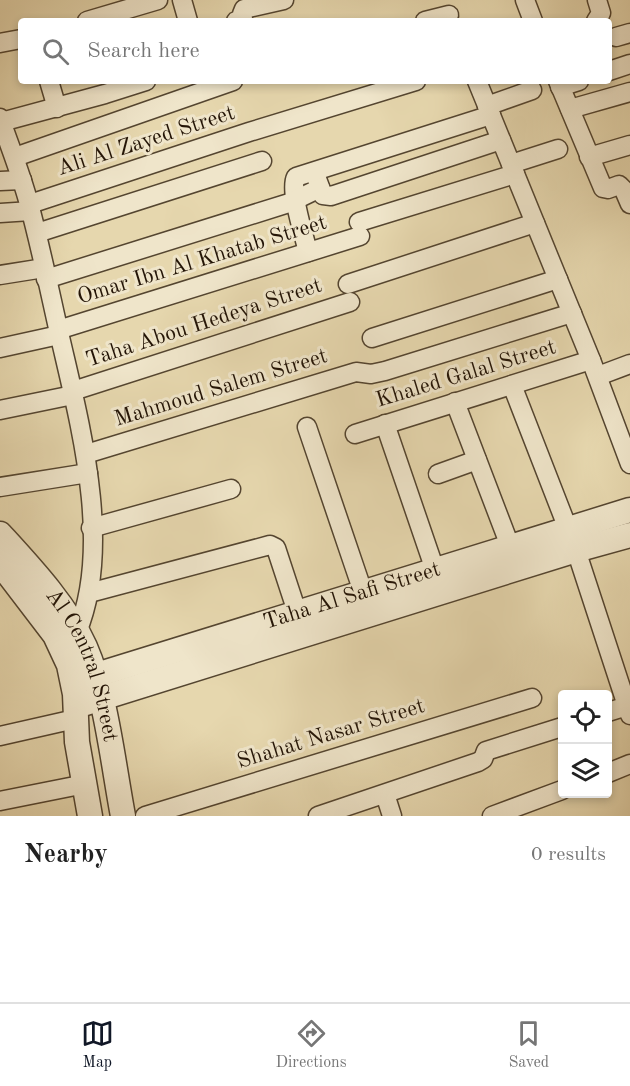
<!DOCTYPE html>
<style>
body{margin:0;font-family:"Old Standard TT",serif;background:#f2f2f2;color:#222}
.controls{position:absolute;right:18px;bottom:18px;display:grid;overflow:hidden;border-radius:6px;box-shadow:0 3px 9px #0003}
.controls button{width:54px;height:54px;display:grid;place-items:center;padding:0;border:0;border-bottom:2px solid #e0e0e0;background:#fff;color:#222;font:30px sans-serif}
.list{margin:0;padding:0;list-style:none}
h2{display:flex;justify-content:space-between;align-items:center;height:78px;margin:0;padding:0 24px;font-size:26px}
h2 small{font-size:20px;font-weight:400;color:#767676}
.icon{flex:none;width:33px;height:33px;fill:none;stroke:currentColor;stroke-width:2;stroke-linecap:round;stroke-linejoin:round}
.map{position:relative;flex:none;width:630px;height:816px;overflow:hidden}
.search{position:absolute;background:#fff;box-shadow:0 3px 9px #0003;left:18px;right:18px;top:18px;height:66px;display:flex;align-items:center;gap:15px;box-sizing:border-box;padding:0 21px;border-radius:6px;color:#767676;font-size:22px}
.sheet{height:186px;background:#fff}
nav{display:flex;justify-content:space-around;align-items:center;box-sizing:border-box;height:84px;border-top:2px solid #e0e0e0;background:#fff;font-size:16px;color:#767676}
nav a{display:grid;justify-items:center;gap:3px}
nav .on{color:#111827}
.map>svg:first-child{display:block}
.lines{fill:none;stroke-linecap:round;stroke-linejoin:round}
.minor-casing{stroke:#544530;stroke-width:21}
.tertiary-casing{stroke:#544530;stroke-width:27}
.minor{stroke:#efe5ca;stroke-width:18}
.tertiary{stroke:#efe5ca;stroke-width:24}
.labels{text-anchor:middle;dominant-baseline:central;stroke-width:6;stroke-linejoin:round;paint-order:stroke}
.street-label{font-size:22px;fill:#231406;stroke:#efe5ca}
</style>
<div class="map">
<svg width="630" height="816" viewBox="0 0 630 816">
<rect width="100%" height="100%" fill="#e6d7ae"/>
<filter id="stains"><feTurbulence type="fractalNoise" baseFrequency=".00333" numOctaves="4"/><feColorMatrix values="0 0 0 0 .2 0 0 0 0 .09 0 0 0 0 .02 0 0 0 .5 -.17"/></filter>
<radialGradient id="worn" r=".72"><stop offset=".6" stop-color="#630" stop-opacity="0"/><stop offset="1" stop-color="#630" stop-opacity=".3"/></radialGradient>
<g class="lines">
<defs>
<g id="minor">
<polyline points="182,0 188,21"/>
<polyline points="525,0 533,21"/>
<polyline points="87,21 158,0"/>
<polyline points="236,21 243,19 242,14 244,9 284,0"/>
<polyline points="425,21 449,15"/>
<polyline points="596,21 601,13 597,0"/>
<polyline points="616,37 630,33"/>
<polyline points="0,43 21,39"/>
<polyline points="609,71 630,64"/>
<polyline points="49,81 57,108"/>
<polyline points="477,81 591,360 630,464"/>
<polyline points="558,81 603,188 608,189 619,185 624,190 630,204"/>
<polyline points="560,87 579,81"/>
<polyline points="487,106 532,90"/>
<polyline points="570,109 630,92"/>
<path d="M 0,118 C 10,147 21,174 29,204 C 41,248 50,293 60,337 C 80,424 113,546 77,632"/>
<polyline points="1,122 105,94 146,81"/>
<polyline points="15,157 233,81"/>
<polyline points="589,157 630,145"/>
<polyline points="511,164 558,149"/>
<polyline points="317,179 323,195 331,196 501,140"/>
<polyline points="0,181 22,180"/>
<polyline points="30,204 249,132 416,81"/>
<polyline points="0,213 31,211"/>
<polyline points="359,222 515,174"/>
<polyline points="37,233 262,161"/>
<path d="M 308,252 C 304,235 289,190 296,177 L 491,115"/>
<polyline points="0,275 44,268"/>
<polyline points="46,279 289,203 320,188"/>
<polyline points="348,284 535,223"/>
<polyline points="58,330 360,236"/>
<polyline points="372,338 558,279"/>
<polyline points="0,348 59,335"/>
<polyline points="598,376 630,364"/>
<polyline points="512,385 568,529"/>
<polyline points="73,391 350,302"/>
<polyline points="455,402 510,546"/>
<polyline points="0,410 73,395"/>
<polyline points="385,424 435,570"/>
<polyline points="307,427 363,592"/>
<polyline points="355,434 591,360"/>
<polyline points="86,454 356,372 371,374 385,371 572,313"/>
<polyline points="438,474 477,460"/>
<polyline points="0,487 88,473"/>
<polyline points="91,528 231,489"/>
<polyline points="576,550 630,715"/>
<polyline points="89,593 270,545 276,548 297,612"/>
<polyline points="608,712 630,705"/>
<polyline points="0,736 75,719"/>
<polyline points="608,773 630,764"/>
<polyline points="385,794 392,816"/>
<polyline points="0,801 85,784"/>
<polyline points="145,816 532,698"/>
<polyline points="318,816 478,762 483,759 486,751 562,727"/>
<polyline points="492,816 562,790"/>
</g>
<g id="tertiary">
<path id="s1" d="M 0,534 C 31,568 66,605 85,647 C 106,695 113,763 123,816"/>
<polyline points="0,563 55,635 69,665 75,694 77,742 90,816"/>
<path id="s2" d="M 74,682 L 630,510"/>
<polyline points="76,706 576,550 630,535"/>
</g>
</defs>
<use href="#minor" class="minor-casing"/>
<use href="#tertiary" class="tertiary-casing"/>
<use href="#minor" class="minor"/>
<use href="#tertiary" class="tertiary"/>
</g>
<g class="labels">
<g class="street-label">
<text transform="translate(146 141) rotate(-18)">Ali Al Zayed Street</text>
<text transform="translate(202 260) rotate(-17)">Omar Ibn Al Khatab Street</text>
<text transform="translate(204 323) rotate(-18)">Taha Abou Hedeya Street</text>
<text transform="translate(466 374) rotate(-17)">Khaled Galal Street</text>
<text transform="translate(221 388) rotate(-17)">Mahmoud Salem Street</text>
<text stroke="none"><textPath href="#s2" startOffset="291">Taha Al Safi Street</textPath></text>
<text stroke="none"><textPath href="#s1" startOffset="158">Al Central Street</textPath></text>
<text transform="translate(331 734) rotate(-17)">Shahat Nasar Street</text>
</g>
</g>
<rect width="100%" height="100%" filter="url(#stains)"/>
<rect width="100%" height="100%" fill="url(#worn)"/>
</svg>
<div class="controls">
<button><svg class="icon" aria-label="locate" viewBox="0 0 24 24"><circle cx="12" cy="12" r="6"/><path d="M12 2v4M12 18v4M2 12h4M18 12h4"/></svg></button>
<button><svg class="icon" aria-label="layers" viewBox="0 0 24 24"><path d="M12 4l9 5-9 5-9-5zM3 14l9 5 9-5"/></svg></button>
</div>
<div class="search"><svg class="icon" aria-label="search" viewBox="0 0 24 24"><circle cx="10" cy="10" r="6"/><path d="M15 15l6 6"/></svg>Search here</div>
</div>
<section class="sheet">
<h2>Nearby<small>0 results</small></h2>
<ul class="list">
</ul>
</section>
<nav>
<a class="on"><svg class="icon" aria-label="map" viewBox="0 0 24 24"><path d="M3 6l6-2 6 2 6-2v14l-6 2-6-2-6 2zM9 4v14M15 6v14"/></svg>Map</a>
<a><svg class="icon" aria-label="directions" viewBox="0 0 24 24"><path d="M12 3l9 9-9 9-9-9zM9 14v-3h6M13 9l2 2-2 2"/></svg>Directions</a>
<a><svg class="icon" aria-label="saved" viewBox="0 0 24 24"><path d="M7 4h10v16l-5-4-5 4z"/></svg>Saved</a>
</nav>
